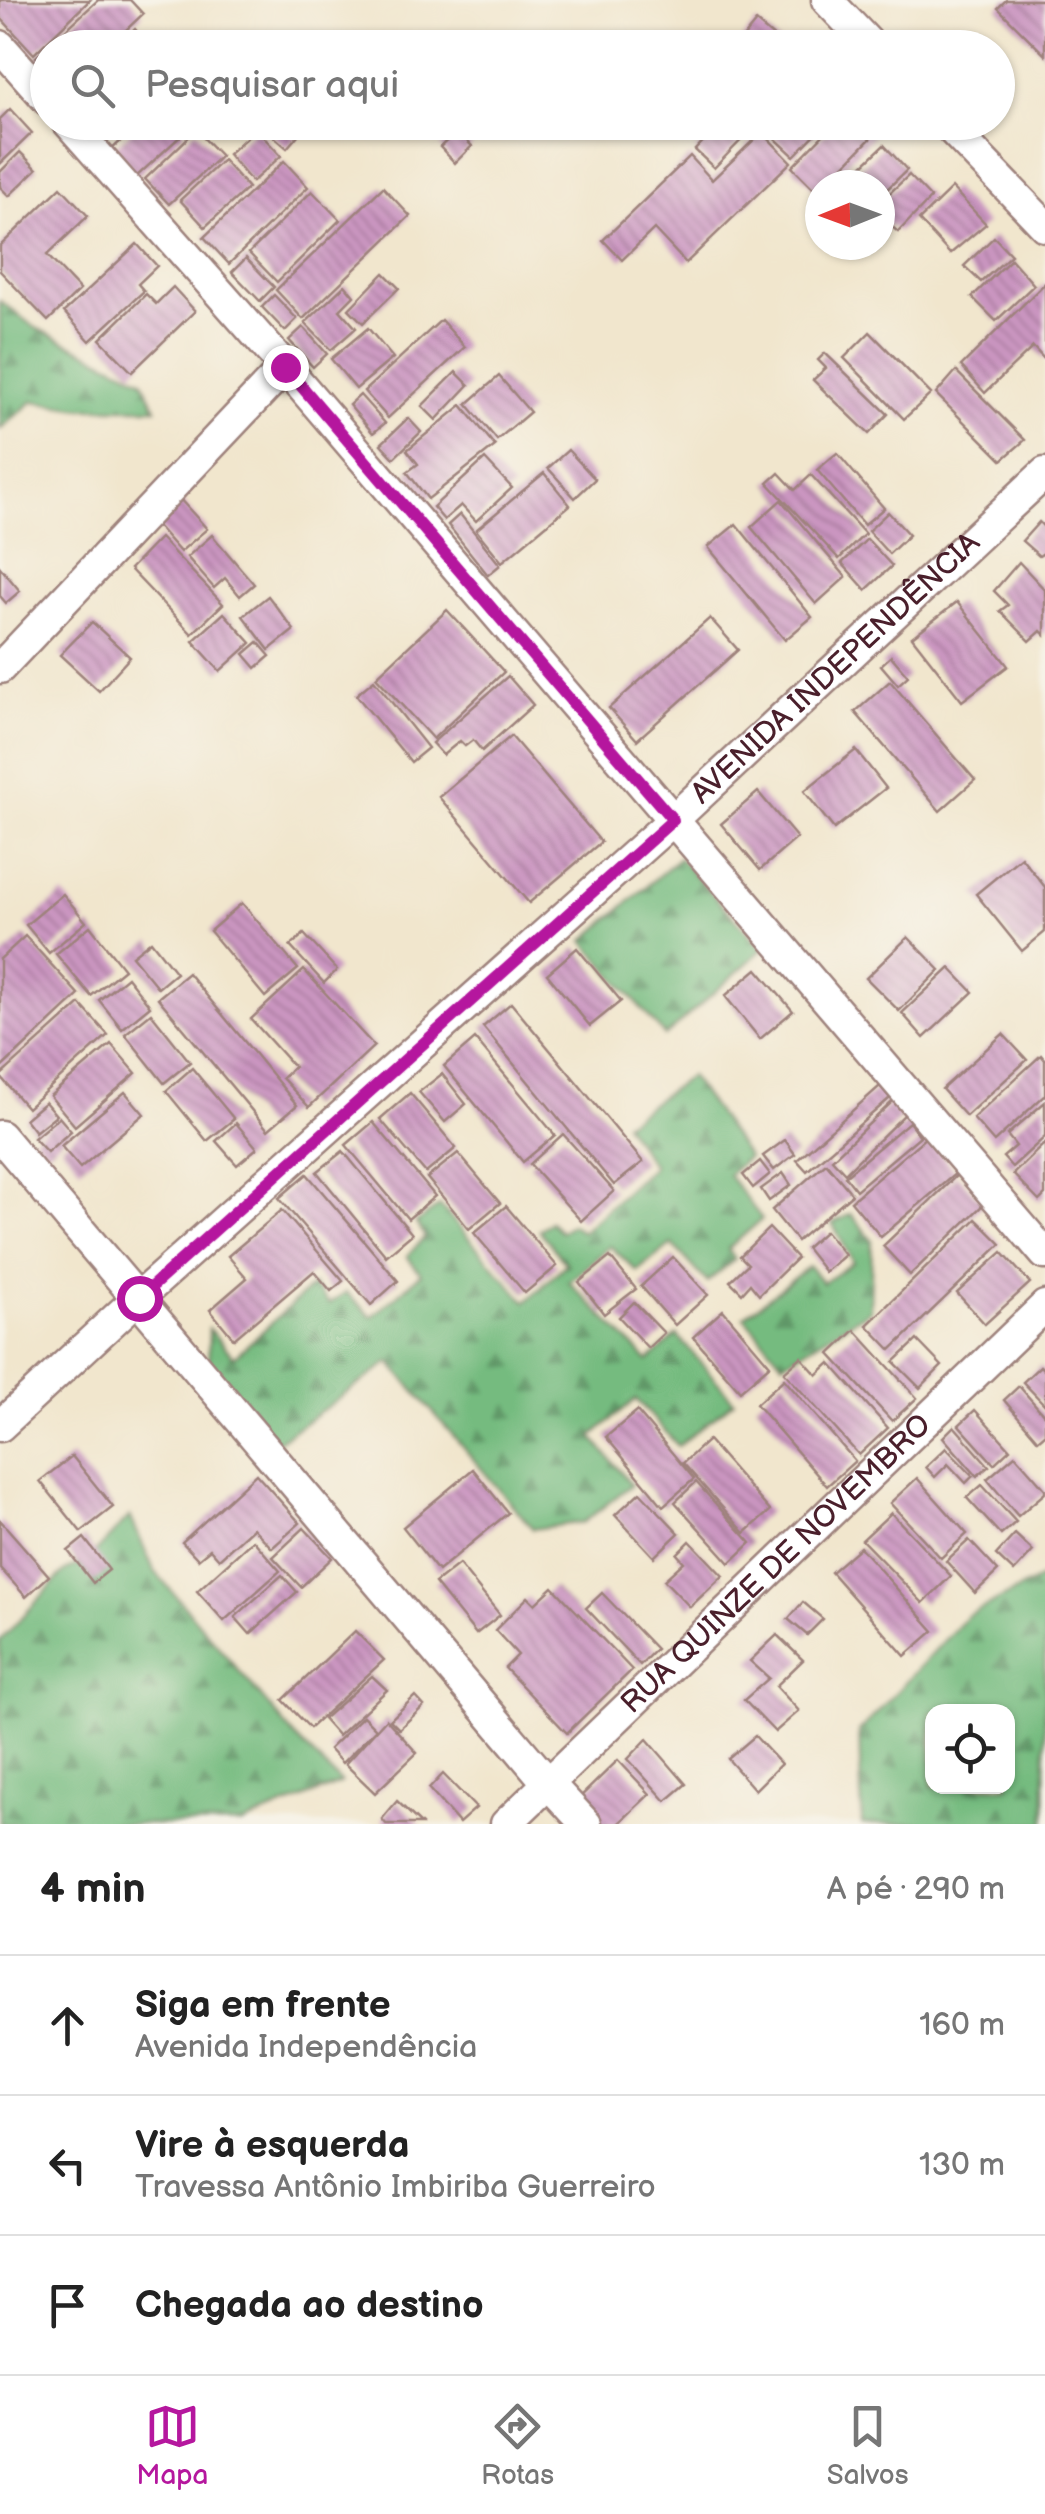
<!DOCTYPE html>
<html lang="pt">
<meta charset="utf-8">
<style>
body{margin:0;font-family:"Balsamiq Sans",sans-serif;background:#f2f2f2;color:#222}
.controls{position:absolute;right:30px;bottom:30px;display:grid;overflow:hidden;border-radius:20px;box-shadow:0 2px 8px #0004}
.controls button{width:90px;height:90px;display:grid;place-items:center;padding:0;border:0;border-bottom:2px solid #e0e0e0;background:#fff;color:#222;font:50px sans-serif}
.compass{position:absolute;left:805px;top:170px;width:90px;height:90px;border-radius:50%;background:#fff;box-shadow:0 2px 8px #0004;rotate:269deg}
.stop{position:absolute;width:30px;height:30px;margin:-22px;border:8px solid #b5179e;border-radius:50%;background:#fff}
.stop.end{background:#b5179e;border-color:#fff;box-shadow:0 2px 10px #0008}
.list{margin:0;padding:0;list-style:none}
h2{display:flex;justify-content:space-between;align-items:center;height:130px;margin:0;padding:0 40px;font-size:42px}
h2 small{font-size:32px;font-weight:400;color:#767676}
.list li{display:grid;grid-template-columns:65px 1fr auto;gap:30px;align-items:center;box-sizing:border-box;height:140px;padding:0 40px;border-top:2px solid #e0e0e0}
.list b{display:block;font-size:38px;white-space:nowrap}
.list p{margin:0;font-size:32px;white-space:nowrap;color:#767676}
.list em{font-size:32px;font-style:normal;color:#767676}
.icon{flex:none;width:55px;height:55px;fill:none;stroke:currentColor;stroke-width:2;stroke-linecap:round;stroke-linejoin:round}
.map{position:relative;flex:none;width:1045px;height:1824px;overflow:hidden}
.search{position:absolute;background:#fff;box-shadow:0 2px 8px #0004;left:30px;right:30px;top:30px;height:110px;display:flex;align-items:center;gap:25px;box-sizing:border-box;padding:0 35px;border-radius:55px;color:#767676;font-size:38px}
.sheet{height:550px;background:#fff}
nav{display:flex;justify-content:space-around;align-items:center;box-sizing:border-box;height:140px;border-top:2px solid #e0e0e0;background:#fff;font-size:28px;color:#767676}
nav a{display:grid;justify-items:center;gap:5px}
nav .on{color:#b5179e}
.map>svg:first-child{display:block}
.forest{fill:url(#forest-firs);stroke:#5f6d55;stroke-width:2.5;fill-rule:evenodd}
.building{fill:url(#building-back-hatch)}
.lines{fill:none;stroke-linecap:round;stroke-linejoin:round}
.minor-casing{stroke:#9e827c;stroke-width:35}
.minor{stroke:#fff;stroke-width:30}
.route{stroke:#b5179e;stroke-width:12}
.labels{text-anchor:middle;dominant-baseline:central;stroke-width:9;stroke-linejoin:round;paint-order:stroke}
.street-label{font-size:30px;fill:#4a1f2b;stroke:#f7f3e8}
</style>
<div class="map">
<svg width="1045" height="1824" viewBox="0 0 1045 1824">
<defs>
<pattern id="forest-firs" width="22" height="20" patternUnits="userSpaceOnUse" patternTransform="scale(2.5)"><rect width="22" height="20" fill="#74bb7f"/><path d="M5 1l3.5 6h-7zM16 11l3.5 6h-7z" fill="#619768"/></pattern>
<pattern id="building-back-hatch" width="6" height="6" patternUnits="userSpaceOnUse" patternTransform="scale(2.5)"><rect width="6" height="6" fill="#cb96c1"/><path d="M-1 5l2 2M0 0l6 6M5-1l2 2" fill="none" stroke="#a77a9d"/></pattern>
</defs>
<rect width="100%" height="100%" fill="#f7f3e8"/>
<filter id="ink" filterUnits="userSpaceOnUse"><feTurbulence type="fractalNoise" baseFrequency=".01" numOctaves="2"/><feDisplacementMap in="SourceGraphic" scale="20" xChannelSelector="R" yChannelSelector="G"/><feConvolveMatrix kernelMatrix="1 2 1 2 8 2 1 2 1" color-interpolation-filters="sRGB"/></filter>
<filter id="wash" filterUnits="userSpaceOnUse"><feTurbulence type="fractalNoise" baseFrequency=".0048" numOctaves="4" result="noise"/><feDisplacementMap in="SourceGraphic" scale="40" xChannelSelector="R" yChannelSelector="G"/><feGaussianBlur stdDeviation="2.25" result="paint"/><feColorMatrix in="noise" values="0 0 0 0 0 0 0 0 0 0 0 0 0 0 0 0 0 1.4 0 .05"/><feComposite in="paint" operator="in"/></filter>
<g filter="url(#wash)">
<rect width="100%" height="100%" fill="#f1e6cd"/>
<g class="forest">
<polygon points="0,301 34,327 142,379 156,408 81,408 33,401 0,429"/>
<polygon points="679,858 763,949 665,1036 584,941"/>
<polygon points="690,1076 748,1157 728,1175 762,1219 728,1249 735,1259 707,1282 672,1244 637,1271 610,1246 569,1282 648,1361 677,1335 734,1401 678,1446 636,1399 592,1436 631,1485 584,1522 533,1529 390,1362 277,1442 208,1370 209,1329 234,1357 313,1285 329,1304 346,1292 372,1317 421,1274 407,1256 425,1237 416,1223 440,1206 526,1302 566,1264 539,1230 550,1222 561,1232 571,1224 582,1232 653,1166 624,1123"/>
<polygon points="851,1214 872,1240 870,1310 783,1363 744,1317 809,1266 823,1283 853,1262 832,1223"/>
<polygon points="130,1516 154,1570 294,1736 341,1783 243,1824 0,1824 0,1641 65,1571 86,1562"/>
<path d="M 1045,1576 L 1045,1824 L 862,1824 L 859,1732 L 967,1616 ZM 932,1712 L 1008,1712 L 1008,1786 L 932,1786 Z"/>
</g>
<g id="blocks">
<g class="building">
<polygon points="0,0 90,0 34,54 0,17"/>
<polygon points="98,0 130,0 143,14 107,48 48,48 48,69 36,57"/>
<polygon points="1006,0 1045,0 1045,55 998,8"/>
<polygon points="756,22 783,45 781,48 735,48"/>
<polygon points="135,29 151,48 115,48"/>
<polygon points="10,109 32,133 0,164 0,119"/>
<polygon points="141,122 177,122 185,132 135,178 110,151"/>
<polygon points="257,122 309,122 287,148"/>
<polygon points="722,122 752,122 755,126 714,168 695,150"/>
<polygon points="770,122 827,122 794,156 764,128"/>
<polygon points="836,122 864,122 875,134 825,185 820,185 818,193 792,167"/>
<polygon points="256,129 281,156 252,182 228,154"/>
<polygon points="196,130 221,156 169,204 145,179"/>
<polygon points="457,131 472,146 455,163 440,147"/>
<polygon points="762,132 791,162 686,263 654,229 622,260 603,240 690,156 712,180"/>
<polygon points="884,145 907,170 880,196 880,185 842,185"/>
<polygon points="20,152 37,169 9,196 0,187 0,172"/>
<polygon points="223,160 248,188 205,227 180,200"/>
<polygon points="284,161 308,187 229,264 204,237"/>
<polygon points="909,175 931,198 898,232 889,224 880,235 880,202"/>
<polygon points="61,187 88,216 47,255 80,290 48,321 0,271 0,246"/>
<polygon points="383,187 410,216 303,319 276,290"/>
<polygon points="952,188 986,224 950,254 919,220"/>
<polygon points="312,191 340,220 277,282 249,253"/>
<polygon points="994,237 1011,255 981,282 964,266"/>
<polygon points="137,244 157,266 138,284 144,291 90,341 64,312"/>
<polygon points="246,258 274,287 260,301 232,272"/>
<polygon points="1011,259 1034,285 996,321 972,297"/>
<polygon points="384,273 399,288 363,323 349,309"/>
<polygon points="1045,283 1045,360 1033,347 985,393 961,366"/>
<polygon points="345,285 354,296 340,310 356,328 331,350 305,323"/>
<polygon points="173,287 195,311 132,372 100,339 146,294 156,304"/>
<polygon points="274,295 297,319 285,331 262,307"/>
<polygon points="441,320 465,347 388,418 364,391"/>
<polygon points="303,327 327,354 313,367 289,340"/>
<polygon points="368,328 393,358 356,389 331,359"/>
<polygon points="870,332 931,394 904,419 844,358"/>
<polygon points="825,353 888,414 869,434 813,380 826,368 818,360"/>
<polygon points="956,371 1025,440 1002,460 936,394"/>
<polygon points="456,372 469,385 436,420 422,406"/>
<polygon points="499,376 530,412 497,440 467,404"/>
<polygon points="360,395 385,423 373,433 349,405"/>
<polygon points="462,405 495,446 428,499 407,472 418,464 407,450"/>
<polygon points="408,418 421,432 394,458 381,444"/>
<polygon points="568,450 595,479 575,498 548,468"/>
<polygon points="837,453 884,508 864,525 817,470"/>
<polygon points="485,459 512,488 476,521 461,505 444,520 433,507"/>
<polygon points="544,473 570,505 502,562 476,530"/>
<polygon points="779,473 795,490 811,475 865,534 839,559 768,483"/>
<polygon points="178,497 207,529 180,552 152,520"/>
<polygon points="781,500 846,577 816,604 751,527"/>
<polygon points="888,512 909,535 889,554 868,531"/>
<polygon points="460,514 500,565 488,575 448,525"/>
<polygon points="1039,522 1045,528 1045,552 1039,556 1022,541"/>
<polygon points="736,524 812,617 785,640 708,547"/>
<polygon points="212,535 254,584 240,596 225,578 214,588 187,557"/>
<polygon points="160,538 223,604 192,634 130,569"/>
<polygon points="867,539 892,566 866,590 842,563"/>
<polygon points="1019,562 1045,590 1045,635 1041,631 1030,641 1000,611 1008,605 994,591"/>
<polygon points="0,567 20,591 6,603 0,596"/>
<polygon points="268,596 294,630 269,650 243,616"/>
<polygon points="957,602 1008,666 962,701 912,637"/>
<polygon points="447,610 504,672 433,739 376,677"/>
<polygon points="224,613 251,643 220,671 193,641"/>
<polygon points="710,618 738,650 637,740 609,708"/>
<polygon points="92,622 130,657 99,691 60,655"/>
<polygon points="258,642 270,656 256,668 244,654"/>
<polygon points="891,656 908,676 898,685 881,665"/>
<polygon points="508,676 533,705 482,751 473,740 465,746 460,741 443,755 432,743"/>
<polygon points="374,680 428,748 411,762 356,695"/>
<polygon points="890,681 975,780 940,811 855,712"/>
<polygon points="511,736 601,842 529,903 439,797"/>
<polygon points="856,750 886,788 834,829 804,791"/>
<polygon points="758,792 797,838 760,870 721,824"/>
<polygon points="1021,857 1045,887 1045,932 1022,951 976,894"/>
<polygon points="63,894 86,922 49,953 26,925"/>
<polygon points="242,903 298,969 265,997 210,931"/>
<polygon points="90,926 124,969 91,996 56,954"/>
<polygon points="304,934 337,970 324,983 290,946"/>
<polygon points="25,936 79,995 0,1069 0,959"/>
<polygon points="908,937 940,970 899,1011 866,978"/>
<polygon points="151,941 176,973 158,988 132,956"/>
<polygon points="577,948 621,1001 590,1026 547,974"/>
<polygon points="950,968 973,992 924,1038 902,1013"/>
<polygon points="757,969 793,1011 760,1039 725,996"/>
<polygon points="304,970 374,1046 309,1107 282,1078 294,1067 251,1019"/>
<polygon points="188,973 297,1105 268,1130 158,998"/>
<polygon points="127,977 150,1006 122,1029 99,1000"/>
<polygon points="511,1003 643,1162 614,1185 483,1027"/>
<polygon points="80,1004 108,1035 27,1108 0,1076"/>
<polygon points="151,1013 190,1062 164,1083 125,1034"/>
<polygon points="1003,1034 1027,1060 966,1116 942,1089"/>
<polygon points="475,1039 555,1135 523,1162 444,1066"/>
<polygon points="111,1044 136,1073 75,1126 50,1096"/>
<polygon points="1041,1055 1045,1060 1045,1095 994,1142 973,1118"/>
<polygon points="192,1068 234,1119 207,1141 166,1091"/>
<polygon points="442,1074 466,1104 445,1122 419,1092"/>
<polygon points="880,1086 890,1098 807,1171 797,1160"/>
<polygon points="125,1092 144,1114 80,1168 61,1146"/>
<polygon points="410,1093 456,1148 426,1173 380,1119"/>
<polygon points="893,1101 905,1114 845,1173 832,1159"/>
<polygon points="45,1102 56,1115 35,1132 25,1119"/>
<polygon points="1045,1102 1045,1137 1012,1167 1003,1157 1016,1146 1007,1135"/>
<polygon points="59,1117 71,1131 47,1152 34,1138"/>
<polygon points="373,1122 435,1196 408,1219 346,1145"/>
<polygon points="909,1122 920,1136 856,1190 845,1176"/>
<polygon points="236,1123 257,1148 237,1165 216,1141"/>
<polygon points="563,1134 614,1191 581,1221 530,1164"/>
<polygon points="926,1137 956,1173 881,1237 851,1201"/>
<polygon points="785,1140 795,1154 774,1170 763,1156"/>
<polygon points="1045,1143 1045,1195 1039,1201 1013,1174"/>
<polygon points="343,1151 412,1234 386,1256 317,1172"/>
<polygon points="458,1153 500,1203 469,1229 427,1178"/>
<polygon points="760,1161 770,1174 753,1188 743,1175"/>
<polygon points="826,1163 852,1194 797,1241 772,1210"/>
<polygon points="783,1173 791,1185 769,1201 761,1189"/>
<polygon points="307,1174 398,1281 371,1305 279,1198"/>
<polygon points="957,1175 984,1204 910,1275 883,1246"/>
<polygon points="506,1206 557,1266 525,1293 474,1233"/>
<polygon points="282,1210 343,1281 331,1291 314,1271 234,1339 210,1310 247,1278 228,1256"/>
<polygon points="976,1219 1001,1244 891,1350 867,1325"/>
<polygon points="769,1228 797,1258 759,1295 750,1284 742,1293 730,1281 748,1264 740,1256"/>
<polygon points="825,1231 845,1255 825,1272 806,1248"/>
<polygon points="1002,1252 1030,1283 985,1324 957,1293"/>
<polygon points="610,1257 636,1289 604,1314 579,1282"/>
<polygon points="673,1257 708,1295 675,1325 641,1286"/>
<polygon points="634,1302 664,1333 648,1348 619,1317"/>
<polygon points="723,1310 770,1365 740,1391 693,1337"/>
<polygon points="855,1330 917,1398 892,1421 830,1354"/>
<polygon points="917,1340 942,1366 920,1388 894,1362"/>
<polygon points="801,1357 817,1375 830,1363 888,1428 859,1455 784,1372"/>
<polygon points="1040,1366 1045,1371 1045,1405 1023,1382"/>
<polygon points="784,1379 855,1461 827,1486 756,1404"/>
<polygon points="1019,1386 1045,1416 1045,1434 1038,1440 1004,1400"/>
<polygon points="975,1410 1010,1449 994,1464 959,1425"/>
<polygon points="637,1411 694,1479 663,1506 606,1437"/>
<polygon points="954,1426 989,1466 977,1476 943,1437"/>
<polygon points="708,1440 770,1511 745,1533 683,1463"/>
<polygon points="946,1448 973,1476 966,1483 948,1464 935,1477 926,1467"/>
<polygon points="1015,1455 1045,1489 1045,1493 1018,1516 987,1479"/>
<polygon points="72,1456 113,1507 81,1532 40,1481"/>
<polygon points="473,1469 508,1513 438,1571 403,1527"/>
<polygon points="256,1474 300,1523 272,1548 253,1528 219,1559 210,1549 198,1559 182,1542"/>
<polygon points="917,1478 967,1534 941,1558 890,1503"/>
<polygon points="696,1482 751,1543 730,1563 675,1502"/>
<polygon points="982,1485 1016,1522 1001,1535 967,1498"/>
<polygon points="640,1492 679,1533 654,1557 615,1515"/>
<polygon points="891,1513 951,1576 923,1603 862,1540"/>
<polygon points="0,1520 49,1576 26,1597 0,1568"/>
<polygon points="304,1528 332,1558 301,1587 273,1557"/>
<polygon points="1015,1534 1033,1551 1014,1572 996,1555"/>
<polygon points="84,1538 109,1570 93,1583 68,1551"/>
<polygon points="253,1540 280,1571 224,1621 197,1591"/>
<polygon points="969,1540 998,1571 975,1593 946,1561"/>
<polygon points="690,1541 723,1576 690,1607 664,1580 684,1562 677,1554"/>
<polygon points="860,1547 934,1631 905,1656 831,1572"/>
<polygon points="459,1564 500,1615 476,1634 435,1583"/>
<polygon points="282,1575 297,1592 250,1634 235,1617"/>
<polygon points="553,1587 632,1670 567,1733 505,1668 518,1655 495,1630 528,1597 535,1604"/>
<polygon points="602,1593 656,1649 640,1665 586,1608"/>
<polygon points="803,1602 823,1619 807,1635 788,1619"/>
<polygon points="355,1631 384,1660 310,1728 283,1700"/>
<polygon points="777,1635 803,1660 776,1686 799,1711 775,1732 744,1700 769,1678 750,1661"/>
<polygon points="372,1676 387,1690 338,1736 323,1719"/>
<polygon points="415,1696 424,1706 399,1729 390,1720"/>
<polygon points="363,1716 376,1729 342,1763 329,1749"/>
<polygon points="386,1719 417,1753 375,1793 345,1764"/>
<polygon points="755,1736 781,1764 755,1790 728,1759"/>
<polygon points="647,1739 686,1784 666,1801 628,1759"/>
<polygon points="618,1760 650,1794 618,1824 595,1824 575,1802"/>
<polygon points="443,1774 476,1808 459,1823 429,1789"/>
<polygon points="397,1801 421,1824 386,1824 382,1819"/>
</g>
</g>
</g>
<g filter="url(#ink)">
<use href="#blocks" fill-opacity="0" stroke="#9e827c" stroke-width="2.5"/>
<g class="lines">
<defs>
<g id="minor">
<polyline points="827,0 873,48"/>
<polyline points="0,46 48,100"/>
<polyline points="68,122 285,367 1045,1254"/>
<polyline points="945,122 1045,226"/>
<polyline points="0,668 285,367"/>
<polyline points="0,1136 548,1783 586,1824"/>
<path id="s1" d="M 0,1426 L 139,1297 L 673,820 L 1045,473"/>
<path id="s2" d="M 506,1824 L 1045,1306"/>
</g>
</defs>
<use href="#minor" class="minor-casing"/>
<use href="#minor" class="minor"/>
</g>
</g>
<g class="lines" filter="url(#ink)">
<polyline class="route" points="139,1298 673,820 285,367"/>
</g>
<g class="labels">
<g class="street-label">
<text stroke="none"><textPath href="#s1" startOffset="1128">AVENIDA INDEPENDÊNCIA</textPath></text>
<text stroke="none"><textPath href="#s2" startOffset="375">RUA QUINZE DE NOVEMBRO</textPath></text>
</g>
</g>
</svg>
<div class="controls">
<button><svg class="icon" aria-label="locate" viewBox="0 0 24 24"><circle cx="12" cy="12" r="6"/><path d="M12 2v4M12 18v4M2 12h4M18 12h4"/></svg></button>
</div>
<svg class="compass" viewBox="-18 -18 36 36"><path d="M0-13l5 13h-10z" fill="#e53935"/><path d="M0 13l5-13h-10z" fill="#767676"/></svg>
<div class="stop" style="left:139px;top:1298px"></div>
<div class="stop end" style="left:285px;top:367px"></div>
<div class="search"><svg class="icon" aria-label="search" viewBox="0 0 24 24"><circle cx="10" cy="10" r="6"/><path d="M15 15l6 6"/></svg>Pesquisar aqui</div>
</div>
<section class="sheet">
<h2>4 min<small>A pé · 290 m</small></h2>
<ul class="list">
<li><svg class="icon" aria-label="ahead" viewBox="0 0 24 24"><path d="M12 20V5M6 11l6-6 6 6"/></svg><div><b>Siga em frente</b><p>Avenida Independência</p></div><em>160 m</em></li>
<li><svg class="icon" aria-label="left" viewBox="0 0 24 24"><path d="M17 20v-9H6M10 6l-5 5 5 5"/></svg><div><b>Vire à esquerda</b><p>Travessa Antônio Imbiriba Guerreiro</p></div><em>130 m</em></li>
<li><svg class="icon" aria-label="arrive" viewBox="0 0 24 24"><path d="M6 21V4h12l-3 4 3 4H6"/></svg><div><b>Chegada ao destino</b></div></li>
</ul>
</section>
<nav>
<a class="on"><svg class="icon" aria-label="map" viewBox="0 0 24 24"><path d="M3 6l6-2 6 2 6-2v14l-6 2-6-2-6 2zM9 4v14M15 6v14"/></svg>Mapa</a>
<a><svg class="icon" aria-label="directions" viewBox="0 0 24 24"><path d="M12 3l9 9-9 9-9-9zM9 14v-3h6M13 9l2 2-2 2"/></svg>Rotas</a>
<a><svg class="icon" aria-label="saved" viewBox="0 0 24 24"><path d="M7 4h10v16l-5-4-5 4z"/></svg>Salvos</a>
</nav>
